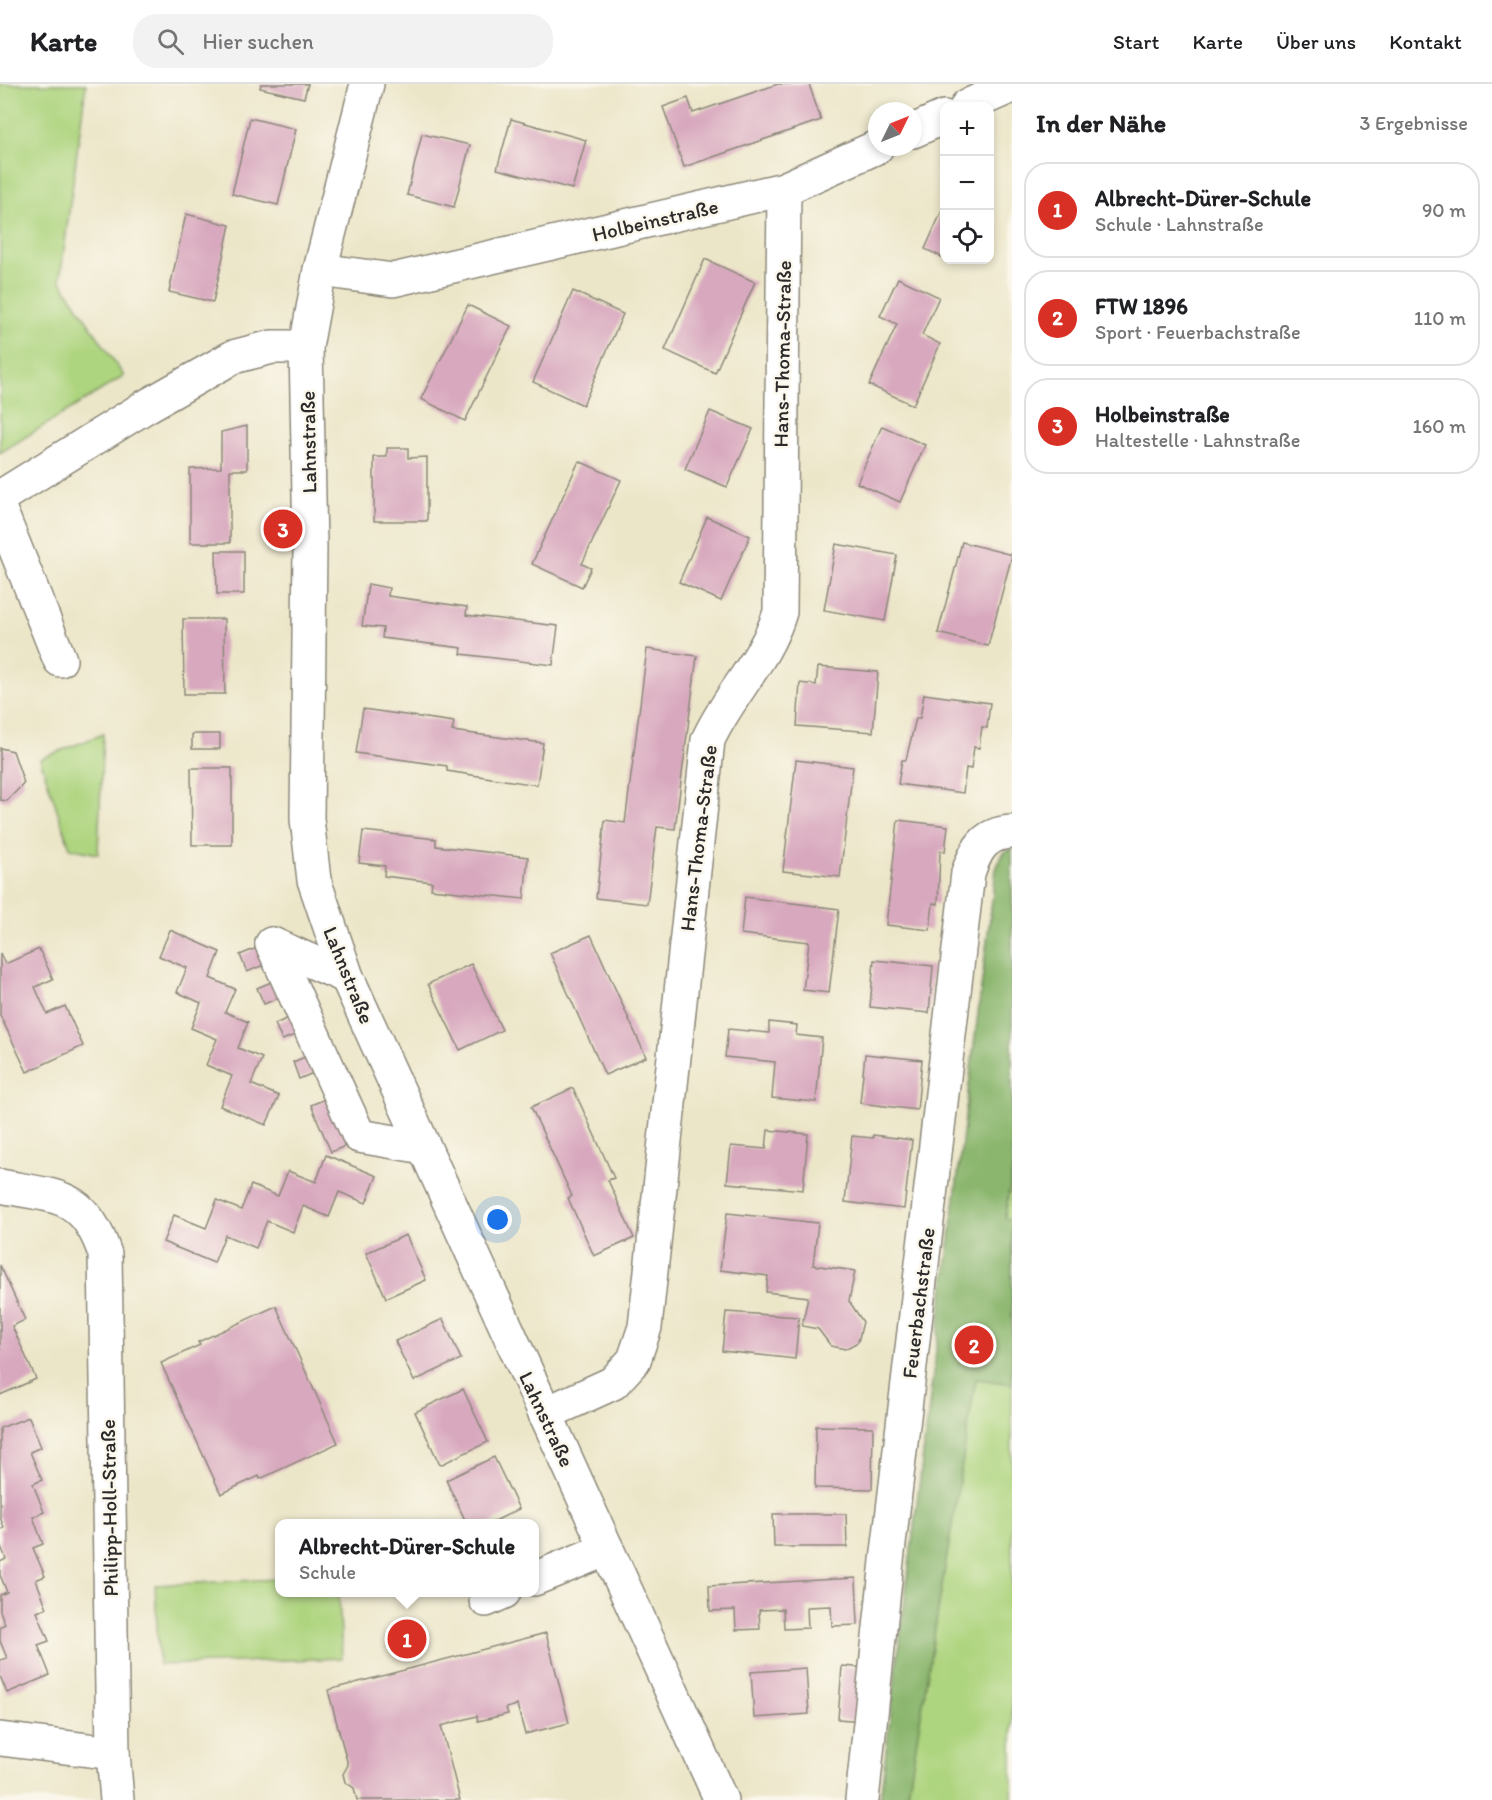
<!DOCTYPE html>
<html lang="de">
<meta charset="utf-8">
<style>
body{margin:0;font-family:Itim,sans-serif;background:#f2f2f2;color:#202124}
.controls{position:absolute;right:18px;top:18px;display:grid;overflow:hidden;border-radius:12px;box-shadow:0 3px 9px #0003}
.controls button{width:54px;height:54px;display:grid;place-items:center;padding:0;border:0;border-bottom:2px solid #e0e0e0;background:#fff;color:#202124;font:30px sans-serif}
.compass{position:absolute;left:868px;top:18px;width:54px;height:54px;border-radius:50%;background:#fff;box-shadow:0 3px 9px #0003;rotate:47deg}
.you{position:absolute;left:498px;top:1136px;width:21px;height:21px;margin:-15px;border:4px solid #fff;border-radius:50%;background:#1a73e8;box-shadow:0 0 0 9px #1a73e833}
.badge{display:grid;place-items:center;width:39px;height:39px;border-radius:50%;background:#d93025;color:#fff;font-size:20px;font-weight:700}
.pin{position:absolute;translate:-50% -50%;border:3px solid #fff;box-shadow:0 2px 6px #0006}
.popup{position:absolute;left:275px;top:1435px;width:264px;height:78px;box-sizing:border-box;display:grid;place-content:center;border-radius:12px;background:#fff;filter:drop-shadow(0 2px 4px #0005);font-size:20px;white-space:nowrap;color:#757577}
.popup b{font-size:22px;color:#202124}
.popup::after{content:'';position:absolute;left:50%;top:100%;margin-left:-12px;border:12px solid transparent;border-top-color:#fff}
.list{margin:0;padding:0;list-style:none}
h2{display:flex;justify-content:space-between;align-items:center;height:78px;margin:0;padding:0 24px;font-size:26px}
h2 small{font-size:20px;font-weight:400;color:#757577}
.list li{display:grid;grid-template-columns:39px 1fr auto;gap:18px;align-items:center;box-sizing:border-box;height:96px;margin:0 12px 12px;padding:0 12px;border:2px solid #e0e0e0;border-radius:24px}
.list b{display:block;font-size:22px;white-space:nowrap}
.list p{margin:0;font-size:20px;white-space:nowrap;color:#757577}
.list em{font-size:20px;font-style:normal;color:#757577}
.icon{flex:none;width:33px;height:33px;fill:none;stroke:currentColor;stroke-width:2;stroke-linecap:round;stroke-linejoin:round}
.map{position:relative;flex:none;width:1012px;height:1716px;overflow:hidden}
header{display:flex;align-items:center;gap:36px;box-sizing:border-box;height:84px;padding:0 30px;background:#fff;border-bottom:2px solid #e0e0e0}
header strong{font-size:28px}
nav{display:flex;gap:33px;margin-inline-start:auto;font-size:21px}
.search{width:420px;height:54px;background:#f2f2f2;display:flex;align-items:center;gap:15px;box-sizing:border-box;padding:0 21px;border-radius:24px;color:#757577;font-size:22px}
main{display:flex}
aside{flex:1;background:#fff}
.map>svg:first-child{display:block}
.green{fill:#add47e;stroke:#6c8054;stroke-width:1.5}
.forest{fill:#8ab66d;stroke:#5a704c;stroke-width:1.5}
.building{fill:#d8a8be}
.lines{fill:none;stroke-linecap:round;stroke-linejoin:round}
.minor-casing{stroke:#8c887a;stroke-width:36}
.minor{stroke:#fff;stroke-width:33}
.labels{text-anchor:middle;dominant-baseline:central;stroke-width:5;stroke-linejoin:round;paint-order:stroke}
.street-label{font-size:21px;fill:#2b2b2b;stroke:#fbf7ec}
</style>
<header>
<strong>Karte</strong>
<div class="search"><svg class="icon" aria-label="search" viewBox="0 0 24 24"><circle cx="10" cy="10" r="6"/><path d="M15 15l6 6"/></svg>Hier suchen</div>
<nav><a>Start</a><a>Karte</a><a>Über uns</a><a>Kontakt</a></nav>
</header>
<main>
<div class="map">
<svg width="1012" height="1716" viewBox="0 0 1012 1716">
<rect width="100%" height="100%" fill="#fbf7ec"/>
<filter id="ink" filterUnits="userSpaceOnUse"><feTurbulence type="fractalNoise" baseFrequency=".0167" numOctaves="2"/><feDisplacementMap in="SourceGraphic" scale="12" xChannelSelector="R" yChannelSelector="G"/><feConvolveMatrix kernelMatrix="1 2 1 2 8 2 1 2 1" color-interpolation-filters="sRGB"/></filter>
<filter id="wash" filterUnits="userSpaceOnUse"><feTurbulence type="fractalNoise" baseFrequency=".008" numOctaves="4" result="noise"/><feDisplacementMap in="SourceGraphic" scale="24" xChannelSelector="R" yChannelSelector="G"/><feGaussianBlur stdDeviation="1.35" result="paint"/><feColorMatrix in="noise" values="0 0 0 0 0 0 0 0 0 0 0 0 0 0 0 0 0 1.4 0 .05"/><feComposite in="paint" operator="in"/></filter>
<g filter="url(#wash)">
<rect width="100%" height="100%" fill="#ece6c9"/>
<g class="green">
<polygon points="0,0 86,0 60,196 124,292 0,369"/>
<polygon points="103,650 98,770 70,764 40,675"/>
<polygon points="994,802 1012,806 1012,1716 880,1716"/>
<polygon points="279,1495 280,1508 339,1509 342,1574 159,1581 155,1501"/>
</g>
<polygon class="forest" points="1012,764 1012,1087 1005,1133 1012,1138 1012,1300 976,1295 907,1716 880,1716 996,785 1003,769"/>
<g id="blocks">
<g class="building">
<polygon points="261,0 308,0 304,14 260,4"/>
<polygon points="778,0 809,0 821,36 684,83 663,23 688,14 693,29"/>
<polygon points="250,34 296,45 278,121 232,110"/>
<polygon points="511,35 586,56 572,105 497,85"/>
<polygon points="422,50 470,61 454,123 407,111"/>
<polygon points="944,122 944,174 925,165"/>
<polygon points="186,130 230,141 213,218 169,208"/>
<polygon points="705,175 755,198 715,289 665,266"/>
<polygon points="898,194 939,213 922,251 940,260 913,321 869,301 897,240 880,232"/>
<polygon points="573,207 623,230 583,321 533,298"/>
<polygon points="468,221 511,242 465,337 421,315"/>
<polygon points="710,327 753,345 727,403 685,385"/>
<polygon points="247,342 247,386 230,386 230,459 190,459 190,385 221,384 221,348"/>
<polygon points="882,342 925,361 900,418 857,399"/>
<polygon points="387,364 408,364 408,374 427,373 427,437 374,437 374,373 387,373"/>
<polygon points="579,377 621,396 582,480 591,484 582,503 532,480"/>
<polygon points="707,433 750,452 721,517 679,498"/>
<polygon points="962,458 1012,471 988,562 938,549"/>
<polygon points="836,460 897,471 885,537 824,526"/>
<polygon points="216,467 244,467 244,510 217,510"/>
<polygon points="368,500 389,504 388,512 467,523 466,531 558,542 553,581 461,570 462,564 382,554 383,544 362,542"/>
<polygon points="183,535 224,535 225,610 184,610"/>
<polygon points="647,565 697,572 675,745 657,743 647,820 596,814 605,736 625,739"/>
<polygon points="818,583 878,588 873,648 797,642 800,599 816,601"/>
<polygon points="924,610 990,619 987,644 982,643 979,664 974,663 971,685 966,684 963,709 898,700 902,676 906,676 916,634 920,634"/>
<polygon points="363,625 454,638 452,647 543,659 537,701 447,687 447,682 356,669"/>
<rect x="192" y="650" width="28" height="15"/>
<polygon points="0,664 13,667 24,699 7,717 0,716"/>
<polygon points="796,676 853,683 840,793 783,787"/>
<polygon points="191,684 232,684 232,761 192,761"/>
<polygon points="898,736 948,742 945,768 940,767 938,820 933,819 930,846 886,841"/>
<polygon points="363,747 436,755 436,762 528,773 524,815 431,805 432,798 384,792 385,782 359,779"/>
<polygon points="745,813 839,825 829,909 803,906 809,858 741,850"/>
<polygon points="170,846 220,868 210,894 235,905 225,928 248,938 238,964 262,974 251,1000 279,1012 266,1041 220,1022 232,992 206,981 217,955 191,944 201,919 177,908 187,884 159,872"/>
<polygon points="591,851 646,973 605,991 550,869"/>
<polygon points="259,863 266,880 247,888 240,871"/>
<polygon points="39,865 53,895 35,903 47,930 65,922 83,962 27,988 0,931 0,869 5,880"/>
<polygon points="874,876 933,882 929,929 870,923"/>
<polygon points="471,880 502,946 460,966 428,900"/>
<polygon points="276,896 283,912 264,920 257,904"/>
<polygon points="293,932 300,949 282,956 275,940"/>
<polygon points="769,938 797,941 796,951 822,954 816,1018 772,1014 775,978 725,973 728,945 769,949"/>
<polygon points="312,970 318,987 299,995 293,978"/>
<polygon points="865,970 922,976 917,1026 860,1019"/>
<polygon points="573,1004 614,1094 608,1096 634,1154 594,1172 568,1114 572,1112 531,1023"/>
<polygon points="330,1013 350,1060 331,1068 311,1021"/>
<polygon points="768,1046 808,1050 803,1106 727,1099 731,1062 766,1065"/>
<polygon points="873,1051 912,1056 904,1125 845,1118 852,1052 873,1054"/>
<polygon points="326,1071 377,1092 366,1119 339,1108 329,1133 303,1122 293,1148 267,1137 256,1164 225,1151 214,1179 163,1158 174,1131 206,1144 217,1116 241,1126 251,1101 278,1112 288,1087 316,1098"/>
<polygon points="727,1129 818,1139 813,1181 855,1187 849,1217 863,1238 858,1258 845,1265 831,1262 818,1245 802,1242 808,1213 766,1208 768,1192 720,1186"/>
<polygon points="406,1151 426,1196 386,1214 366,1169"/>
<polygon points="0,1181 25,1236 12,1242 36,1295 0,1311"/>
<polygon points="276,1222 338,1359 260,1395 259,1392 221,1410 161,1279 200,1261 198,1258"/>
<polygon points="726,1228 799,1233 795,1275 722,1267"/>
<polygon points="443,1235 461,1275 414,1297 395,1257"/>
<polygon points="463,1305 488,1358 440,1381 415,1328"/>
<polygon points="29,1333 41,1363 30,1368 42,1396 33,1400 44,1428 33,1433 43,1460 33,1464 45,1492 36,1496 47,1524 37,1528 49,1557 38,1561 50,1591 7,1609 0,1592 0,1576 7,1574 0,1557 0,1543 5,1540 0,1527 0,1511 7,1508 0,1491 0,1478 6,1475 0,1460 0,1446 4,1444 0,1433 0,1344"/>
<polygon points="816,1342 873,1343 872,1405 815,1404"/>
<polygon points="494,1373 519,1425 489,1440 467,1440 446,1396"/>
<polygon points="773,1430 846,1430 847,1463 774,1463"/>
<polygon points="856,1494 858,1541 832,1542 831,1522 807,1523 808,1544 784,1545 783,1525 759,1526 760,1545 736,1546 735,1526 710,1527 709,1502"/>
<polygon points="546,1549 569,1639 525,1650 517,1621 506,1624 508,1630 478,1637 477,1632 441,1642 460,1716 357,1716 354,1704 345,1698 343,1690 348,1681 328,1606"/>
<polygon points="842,1582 868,1584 863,1637 838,1635"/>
<polygon points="806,1584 809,1630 754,1634 751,1588"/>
</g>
</g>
</g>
<g filter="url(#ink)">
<use href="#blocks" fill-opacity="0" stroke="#8c887a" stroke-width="1.5"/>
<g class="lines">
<defs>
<g id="minor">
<polyline points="367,0 320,186 306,263 310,463 307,735 314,796 347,893 721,1716"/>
<polyline points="967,22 1012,2"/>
<polyline points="913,47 944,33"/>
<polyline points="320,186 393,196 784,105 877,63"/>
<polyline points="0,413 145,323 233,273 272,263 306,263"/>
<polyline points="0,426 60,576"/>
<polyline points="272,860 359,1052 424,1063"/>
<polyline points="272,860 347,893"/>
<path d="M 0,1102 C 57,1113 84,1108 105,1170 L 113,1669 L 117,1716"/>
<path d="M 545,1330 L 613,1299 L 634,1276 L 645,1243 L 708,656 C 728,611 766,576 780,528 L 784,105"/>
<polyline points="534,1495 607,1465"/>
<polyline points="486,1516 504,1508"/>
<polyline points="0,1655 113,1669"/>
<path d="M 862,1716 L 887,1477 L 968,789 C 976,765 985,749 1012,748"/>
</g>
</defs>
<use href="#minor" class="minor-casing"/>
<use href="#minor" class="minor"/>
</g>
</g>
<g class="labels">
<g class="street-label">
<text transform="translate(655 136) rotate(-13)">Holbeinstraße</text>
<text transform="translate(782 270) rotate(-89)">Hans-Thoma-Straße</text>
<text transform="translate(308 358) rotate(-91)">Lahnstraße</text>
<text transform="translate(698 754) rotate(-83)">Hans-Thoma-Straße</text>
<text transform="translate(349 891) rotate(68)">Lahnstraße</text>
<text transform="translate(918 1219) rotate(-83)">Feuerbachstraße</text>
<text transform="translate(547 1335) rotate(65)">Lahnstraße</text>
<text transform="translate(109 1424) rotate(-91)">Philipp-Holl-Straße</text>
</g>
</g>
</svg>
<div class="controls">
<button>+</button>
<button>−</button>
<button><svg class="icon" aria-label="locate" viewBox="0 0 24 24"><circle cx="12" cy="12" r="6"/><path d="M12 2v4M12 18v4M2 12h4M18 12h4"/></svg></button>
</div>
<svg class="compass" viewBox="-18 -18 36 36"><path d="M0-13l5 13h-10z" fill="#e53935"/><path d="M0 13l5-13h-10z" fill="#757577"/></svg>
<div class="you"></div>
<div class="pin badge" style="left:407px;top:1555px">1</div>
<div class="popup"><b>Albrecht-Dürer-Schule</b>Schule</div>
<div class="pin badge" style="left:974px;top:1261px">2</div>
<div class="pin badge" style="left:283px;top:445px">3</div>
</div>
<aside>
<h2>In der Nähe<small>3 Ergebnisse</small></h2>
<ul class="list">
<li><span class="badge">1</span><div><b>Albrecht-Dürer-Schule</b><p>Schule · Lahnstraße</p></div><em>90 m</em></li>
<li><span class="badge">2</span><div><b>FTW 1896</b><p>Sport · Feuerbachstraße</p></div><em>110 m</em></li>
<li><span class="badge">3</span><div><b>Holbeinstraße</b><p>Haltestelle · Lahnstraße</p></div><em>160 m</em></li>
</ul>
</aside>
</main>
